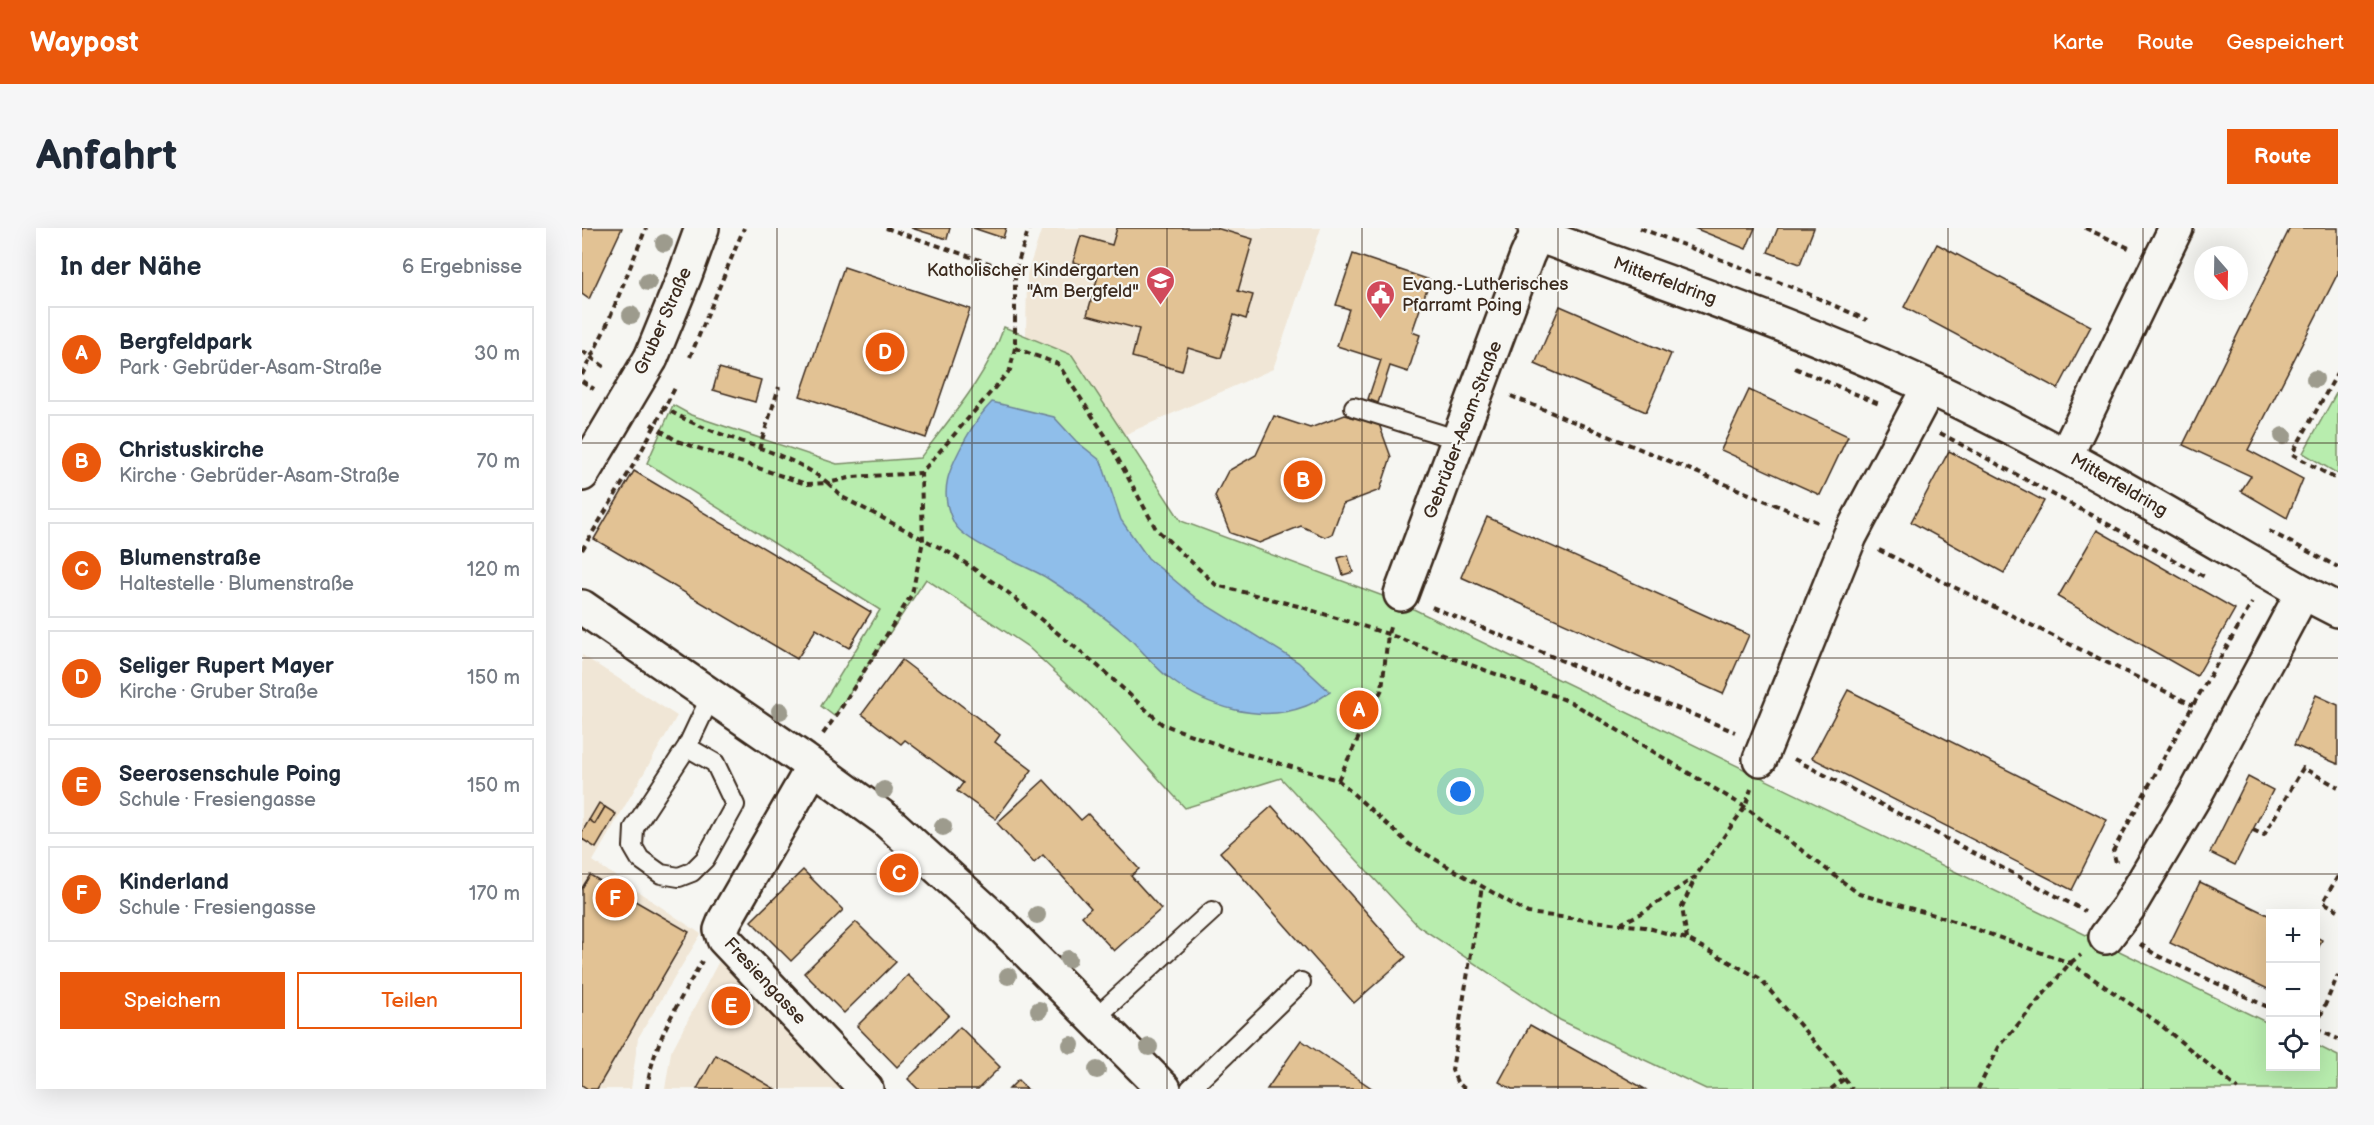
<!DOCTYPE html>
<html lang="de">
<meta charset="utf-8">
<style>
body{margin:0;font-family:"Balsamiq Sans",sans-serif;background:#f6f6f7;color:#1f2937}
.controls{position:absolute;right:18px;bottom:18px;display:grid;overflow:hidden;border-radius:0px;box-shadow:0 6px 24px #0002}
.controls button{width:54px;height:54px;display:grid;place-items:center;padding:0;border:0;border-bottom:2px solid #e0e1e3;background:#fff;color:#1f2937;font:30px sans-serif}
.compass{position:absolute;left:1612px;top:18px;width:54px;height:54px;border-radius:50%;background:#fff;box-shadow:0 6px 24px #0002;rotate:160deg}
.you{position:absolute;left:879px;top:564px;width:21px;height:21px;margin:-15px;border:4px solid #fff;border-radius:50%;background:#1a73e8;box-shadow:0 0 0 9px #1a73e833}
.badge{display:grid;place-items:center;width:39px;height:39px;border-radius:50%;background:#ea580c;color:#fff;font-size:20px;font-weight:700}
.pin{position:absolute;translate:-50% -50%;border:3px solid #fff;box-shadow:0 2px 6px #0006}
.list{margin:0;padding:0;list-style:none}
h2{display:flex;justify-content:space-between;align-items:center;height:78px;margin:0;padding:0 24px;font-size:26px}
h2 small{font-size:20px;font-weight:400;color:#747a83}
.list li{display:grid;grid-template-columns:39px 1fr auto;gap:18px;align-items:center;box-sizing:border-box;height:96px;margin:0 12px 12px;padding:0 12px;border:2px solid #e0e1e3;border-radius:0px}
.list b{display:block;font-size:22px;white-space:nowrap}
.list p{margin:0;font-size:20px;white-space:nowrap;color:#747a83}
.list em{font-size:20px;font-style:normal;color:#747a83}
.actions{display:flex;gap:12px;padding:18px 24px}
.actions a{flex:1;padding:14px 0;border:2px solid #ea580c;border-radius:0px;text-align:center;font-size:21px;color:#ea580c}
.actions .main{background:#ea580c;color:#fff}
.icon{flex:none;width:33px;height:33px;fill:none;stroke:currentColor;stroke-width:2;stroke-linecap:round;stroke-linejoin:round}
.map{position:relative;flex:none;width:1756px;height:861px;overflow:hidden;border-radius:0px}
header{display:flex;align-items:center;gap:36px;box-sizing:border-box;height:84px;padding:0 30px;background:#ea580c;color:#fff}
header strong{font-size:28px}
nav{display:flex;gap:33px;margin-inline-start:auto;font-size:21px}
.intro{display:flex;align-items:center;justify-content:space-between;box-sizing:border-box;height:144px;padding:0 36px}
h1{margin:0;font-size:42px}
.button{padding:15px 27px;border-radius:0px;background:#ea580c;color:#fff;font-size:21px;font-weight:700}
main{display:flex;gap:36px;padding:0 36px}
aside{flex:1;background:#fff;border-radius:0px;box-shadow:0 6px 24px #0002}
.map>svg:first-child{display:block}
.built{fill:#f0e6d6}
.green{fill:#b8edae;stroke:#7a8c66;stroke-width:1.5}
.water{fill:#8fbeea;stroke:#6d8398;stroke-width:1.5}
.building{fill:#e2c294;stroke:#3b2a1e;stroke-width:1.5}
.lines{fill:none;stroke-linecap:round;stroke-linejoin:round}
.lane-casing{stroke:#3b2a1e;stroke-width:22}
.street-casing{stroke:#3b2a1e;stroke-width:38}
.secondary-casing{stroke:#3b2a1e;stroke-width:38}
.path{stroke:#3b2a1e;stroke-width:4;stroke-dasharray:6 4.5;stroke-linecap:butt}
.lane{stroke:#f6f6f2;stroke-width:18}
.street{stroke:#f6f6f2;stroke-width:33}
.secondary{stroke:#f6f6f2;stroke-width:33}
.secondary-bridge-casing{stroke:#3b2a1e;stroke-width:38;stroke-linecap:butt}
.path-bridge{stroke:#3b2a1e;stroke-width:4;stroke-dasharray:6 4.5;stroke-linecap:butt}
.secondary-bridge{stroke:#f6f6f2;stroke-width:33}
.tree{fill:#9d9b8d}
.grid{fill:none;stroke:#3b2a1e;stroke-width:1.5;stroke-opacity:0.55}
.labels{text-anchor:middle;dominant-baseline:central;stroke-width:4.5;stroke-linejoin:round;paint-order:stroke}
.poi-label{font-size:18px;fill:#3b2a1e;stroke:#f6f6f2;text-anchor:end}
.street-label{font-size:18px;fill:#3b2a1e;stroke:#f6f6f2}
</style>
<header>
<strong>Waypost</strong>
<nav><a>Karte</a><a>Route</a><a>Gespeichert</a></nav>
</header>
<div class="intro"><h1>Anfahrt</h1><a class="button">Route</a></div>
<main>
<aside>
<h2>In der Nähe<small>6 Ergebnisse</small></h2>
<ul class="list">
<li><span class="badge">A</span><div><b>Bergfeldpark</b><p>Park · Gebrüder-Asam-Straße</p></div><em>30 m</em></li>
<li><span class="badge">B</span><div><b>Christuskirche</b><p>Kirche · Gebrüder-Asam-Straße</p></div><em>70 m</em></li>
<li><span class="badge">C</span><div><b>Blumenstraße</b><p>Haltestelle · Blumenstraße</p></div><em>120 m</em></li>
<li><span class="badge">D</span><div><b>Seliger Rupert Mayer</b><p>Kirche · Gruber Straße</p></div><em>150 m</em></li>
<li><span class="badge">E</span><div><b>Seerosenschule Poing</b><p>Schule · Fresiengasse</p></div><em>150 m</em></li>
<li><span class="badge">F</span><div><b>Kinderland</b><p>Schule · Fresiengasse</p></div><em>170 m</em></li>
</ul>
<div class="actions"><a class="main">Speichern</a><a>Teilen</a></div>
</aside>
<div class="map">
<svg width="1756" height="861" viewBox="0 0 1756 861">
<rect width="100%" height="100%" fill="#f6f6f2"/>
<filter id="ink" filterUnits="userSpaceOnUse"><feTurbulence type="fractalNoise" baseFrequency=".0167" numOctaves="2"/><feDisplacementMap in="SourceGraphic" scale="12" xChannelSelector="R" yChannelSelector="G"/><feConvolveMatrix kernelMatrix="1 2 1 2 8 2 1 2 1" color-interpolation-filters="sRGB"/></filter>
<g filter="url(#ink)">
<g class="built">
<polygon points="460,0 739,0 691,141 542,207 490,127 444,108 445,46"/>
<polygon points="0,427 95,488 11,633 119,706 56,810 49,861 0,861"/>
<polygon points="138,731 265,861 83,861 89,824"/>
</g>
<g class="green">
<path d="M 422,99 L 490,127 L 599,293 L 817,374 L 1688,796 L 1688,838 L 1734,838 L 1734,817 L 1756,828 L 1756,861 L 1124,861 L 978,792 L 836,698 L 699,550 L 603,580 L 518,486 L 445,418 L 344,351 L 252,488 L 239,478 L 298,382 L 65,235 L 91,177 L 109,187 L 255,236 L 338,230 C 369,189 405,148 422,99 Z"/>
<polygon points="1756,162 1756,246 1721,225"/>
</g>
<path class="water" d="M 410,174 L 472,189 L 494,213 L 519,233 L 539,292 L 566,330 L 616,372 L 716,434 L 748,464 C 740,469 732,475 724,478 C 678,496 625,479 588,451 C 572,439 560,422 546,409 C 521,387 493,368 465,350 C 444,337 382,315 372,295 C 355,263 368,239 384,210 C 392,196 399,185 410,174 Z"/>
<g class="building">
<polygon points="0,0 40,0 7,71 0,66"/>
<polygon points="329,0 368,0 365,11"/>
<polygon points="391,0 424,0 421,10"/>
<polygon points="535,0 634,0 671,11 656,63 671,67 664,91 652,87 639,130 606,120 600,143 550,129 557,101 505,87 518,41 491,34 499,8 530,17"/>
<polygon points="1112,0 1173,0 1164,21"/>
<polygon points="1196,0 1232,0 1218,36 1186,24"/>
<polygon points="1708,0 1756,0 1756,45 1666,222 1721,251 1705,290 1659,263 1669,248 1601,217"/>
<polygon points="1355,16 1509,98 1476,161 1322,79"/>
<polygon points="771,26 848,52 830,104 838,107 826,144 808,138 796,175 786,171 799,132 755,118 767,81 754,77"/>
<polygon points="262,39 388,81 344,210 218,168"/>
<polygon points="978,78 1089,126 1064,184 953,136"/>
<polygon points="137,140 179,152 173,174 131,162"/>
<polygon points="1167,162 1266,208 1238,267 1139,222"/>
<polygon points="763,187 797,196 809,229 798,262 761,276 750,306 743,309 719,298 677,315 648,305 633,268 646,243 674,227 692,188 728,200"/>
<polygon points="1367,223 1462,273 1422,345 1329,294"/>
<polygon points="52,243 289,384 267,420 234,401 215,431 12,311"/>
<polygon points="905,289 1167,407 1141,466 879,349"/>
<polygon points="1515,302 1653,381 1615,448 1476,369"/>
<polygon points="766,327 771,344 761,347 756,330"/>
<polygon points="320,432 418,507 413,514 450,542 414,591 375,563 381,555 323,512 319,516 280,486"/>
<polygon points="1266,462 1525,592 1490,662 1230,530"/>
<polygon points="1734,467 1756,477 1756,536 1712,517"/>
<polygon points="1666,549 1691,562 1653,637 1628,625"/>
<polygon points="462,552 499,592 506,586 557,641 549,648 579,681 532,723 500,688 509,680 461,627 452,635 415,595"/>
<polygon points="17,575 23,579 13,596 7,592"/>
<polygon points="690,578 824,729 772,775 638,624"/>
<polygon points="23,579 34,586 14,620 0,611 0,604 7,592 13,596"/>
<polygon points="221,642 261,682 209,733 169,693"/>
<polygon points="8,647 107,704 15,861 6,861 0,857 0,660"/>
<polygon points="1618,654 1688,688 1688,762 1588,715"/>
<polygon points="274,694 314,734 262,785 222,745"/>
<polygon points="1734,709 1740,712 1734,725"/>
<polygon points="326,747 367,787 315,839 275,798"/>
<polygon points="948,797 1063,861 930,861 917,854"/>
<polygon points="378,799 418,839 396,861 336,861 326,851"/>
<polygon points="719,812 791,861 685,861"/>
<polygon points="134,827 193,861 115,861"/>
<polygon points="436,852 445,861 427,861"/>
</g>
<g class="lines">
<defs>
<g id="lane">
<polyline points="772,179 877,212"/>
<polyline points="105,519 133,535 153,577 123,631 110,644 97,649 79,646 58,631 51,619 52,600 105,519 129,468"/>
<polyline points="512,791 630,683"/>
<polyline points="608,861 719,754"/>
</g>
<g id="street">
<path d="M 953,0 L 967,11 C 1094,58 1224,101 1347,159 C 1477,220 1598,293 1721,364 L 1756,382"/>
<polyline points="1484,227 1594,0"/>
<polyline points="819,366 945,28 956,4"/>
<polyline points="0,379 222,532 303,591 417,695 582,861"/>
<polyline points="1178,531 1268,308 1347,159"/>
<polyline points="231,539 143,692 139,702 142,711 284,861"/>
<polyline points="1524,709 1546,680 1613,567 1721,364"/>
</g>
<g id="secondary">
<polyline points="69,130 103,47 120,0"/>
<polyline points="0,246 21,211"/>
</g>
</defs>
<use href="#lane" class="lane-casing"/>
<use href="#street" class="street-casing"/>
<use href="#secondary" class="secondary-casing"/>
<g class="path">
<polyline points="304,0 433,44"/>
<polyline points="1058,0 1222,64 1285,92"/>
<polyline points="1503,0 1547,20"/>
<polyline points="24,99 64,0"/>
<polyline points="433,120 476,136 523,207 574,301 634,357 716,378 806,406 989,474 1163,579 1277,666 1363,690 1488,735 1575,794 1656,861"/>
<polyline points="0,123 24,140"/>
<polyline points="108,129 162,0"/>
<polyline points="1213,140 1297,176"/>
<polyline points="1756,144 1710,226 1756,252"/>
<polyline points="0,153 12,161"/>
<polyline points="929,168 1238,295"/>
<path d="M 80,178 C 131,212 198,217 246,255 L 271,249 L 339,245"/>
<polyline points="69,196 95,213 224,256 246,255 260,269 370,326 424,363 516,438 580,496 653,523 756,552 827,616 946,685 1063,699 1105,711 1177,750 1249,833 1270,861"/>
<polyline points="1358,205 1625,350"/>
<polyline points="177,221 197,159"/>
<polyline points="1687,303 1756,339"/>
<polyline points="0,322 55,231"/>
<polyline points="1297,322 1611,477"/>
<polyline points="850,379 1153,504"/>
<polyline points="241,506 256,485 330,366 341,313 339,245 428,142 433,120 433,44 447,0"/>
<polyline points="1212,531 1503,683"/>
<polyline points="756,552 800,461 806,406 809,396"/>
<polyline points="1671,602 1682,607 1721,540 1756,559"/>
<polyline points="1534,634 1531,623 1611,477 1670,375"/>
<polyline points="1756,648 1741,674 1756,682"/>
<polyline points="1038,696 1060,685 1113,649 1163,579 1169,561"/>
<polyline points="1105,711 1100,679 1113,650"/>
<polyline points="1558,716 1574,727 1688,780"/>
<polyline points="1734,798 1756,747"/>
<polyline points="1734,801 1756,811"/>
<path d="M 65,861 C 71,814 97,774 120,733"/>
<polyline points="883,861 875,854 870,842 900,658"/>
<polyline points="1249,861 1262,851"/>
<polyline points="1396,861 1417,819 1488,735 1499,727"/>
</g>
<use href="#lane" class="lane"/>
<use href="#street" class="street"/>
<use href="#secondary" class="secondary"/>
<defs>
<polyline id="secondary-bridge" points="21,211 69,130"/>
</defs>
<use href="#secondary-bridge" class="secondary-bridge-casing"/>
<g class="path-bridge">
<polyline points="0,147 24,99"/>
<polyline points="55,231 93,160"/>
</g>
<use href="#secondary-bridge" class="secondary-bridge"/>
</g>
<g class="tree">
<circle cx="82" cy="15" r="9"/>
<circle cx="66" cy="54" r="9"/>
<circle cx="49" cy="87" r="9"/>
<circle cx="1733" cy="151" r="9"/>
<circle cx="1701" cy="208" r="9"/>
<circle cx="198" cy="483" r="9"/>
<circle cx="302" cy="562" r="9"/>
<circle cx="361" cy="599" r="9"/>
<circle cx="455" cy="687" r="9"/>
<circle cx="486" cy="731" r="9"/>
<circle cx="426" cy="748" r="9"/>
<circle cx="457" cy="782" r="9"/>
<circle cx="489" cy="817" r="9"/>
<circle cx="567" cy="819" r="9"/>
<circle cx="515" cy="842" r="9"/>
</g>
</g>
<path class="grid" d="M 195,0 L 195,861M 390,0 L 390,861M 585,0 L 585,861M 780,0 L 780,861M 976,0 L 976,861M 1171,0 L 1171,861M 1366,0 L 1366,861M 1561,0 L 1561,861M 0,215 L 1756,215M 0,430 L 1756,430M 0,646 L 1756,646"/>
<defs>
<symbol id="school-pin" viewBox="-11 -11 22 30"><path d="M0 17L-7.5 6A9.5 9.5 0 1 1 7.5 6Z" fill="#d1495b" stroke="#f6f6f2"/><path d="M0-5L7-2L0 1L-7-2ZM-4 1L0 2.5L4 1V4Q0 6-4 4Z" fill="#fff"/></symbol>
<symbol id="civic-pin" viewBox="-11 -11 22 30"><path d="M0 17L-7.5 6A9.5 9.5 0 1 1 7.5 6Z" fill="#d1495b" stroke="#f6f6f2"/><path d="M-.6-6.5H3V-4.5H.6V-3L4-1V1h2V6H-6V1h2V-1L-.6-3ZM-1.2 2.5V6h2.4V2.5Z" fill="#fff"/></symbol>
</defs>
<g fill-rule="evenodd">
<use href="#school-pin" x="562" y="36" width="33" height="45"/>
<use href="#civic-pin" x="782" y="50" width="33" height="45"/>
</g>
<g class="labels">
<g class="poi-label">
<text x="557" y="42">Katholischer Kindergarten<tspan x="557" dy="21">"Am Bergfeld"</tspan></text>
<text x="820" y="56" text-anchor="start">Evang.-Lutherisches<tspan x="820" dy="21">Pfarramt Poing</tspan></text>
</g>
<g class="street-label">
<text transform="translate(1083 53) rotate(20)">Mitterfeldring</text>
<text transform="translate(81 93) rotate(-66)">Gruber Straße</text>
<text transform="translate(881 202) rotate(-69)">Gebrüder-Asam-Straße</text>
<text transform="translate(1537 257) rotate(30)">Mitterfeldring</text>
<text transform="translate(183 753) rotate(47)">Fresiengasse</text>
</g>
</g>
</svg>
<div class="controls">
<button>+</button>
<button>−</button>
<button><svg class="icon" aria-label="locate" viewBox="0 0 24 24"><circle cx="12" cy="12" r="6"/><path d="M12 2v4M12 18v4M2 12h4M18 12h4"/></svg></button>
</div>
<svg class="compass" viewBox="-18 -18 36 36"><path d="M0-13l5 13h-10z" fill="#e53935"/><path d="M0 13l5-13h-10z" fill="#747a83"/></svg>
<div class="you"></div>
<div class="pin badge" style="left:777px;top:482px">A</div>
<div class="pin badge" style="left:721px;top:252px">B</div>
<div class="pin badge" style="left:317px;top:645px">C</div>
<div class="pin badge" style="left:303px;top:124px">D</div>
<div class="pin badge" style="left:149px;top:778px">E</div>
<div class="pin badge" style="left:33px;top:670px">F</div>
</div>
</main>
